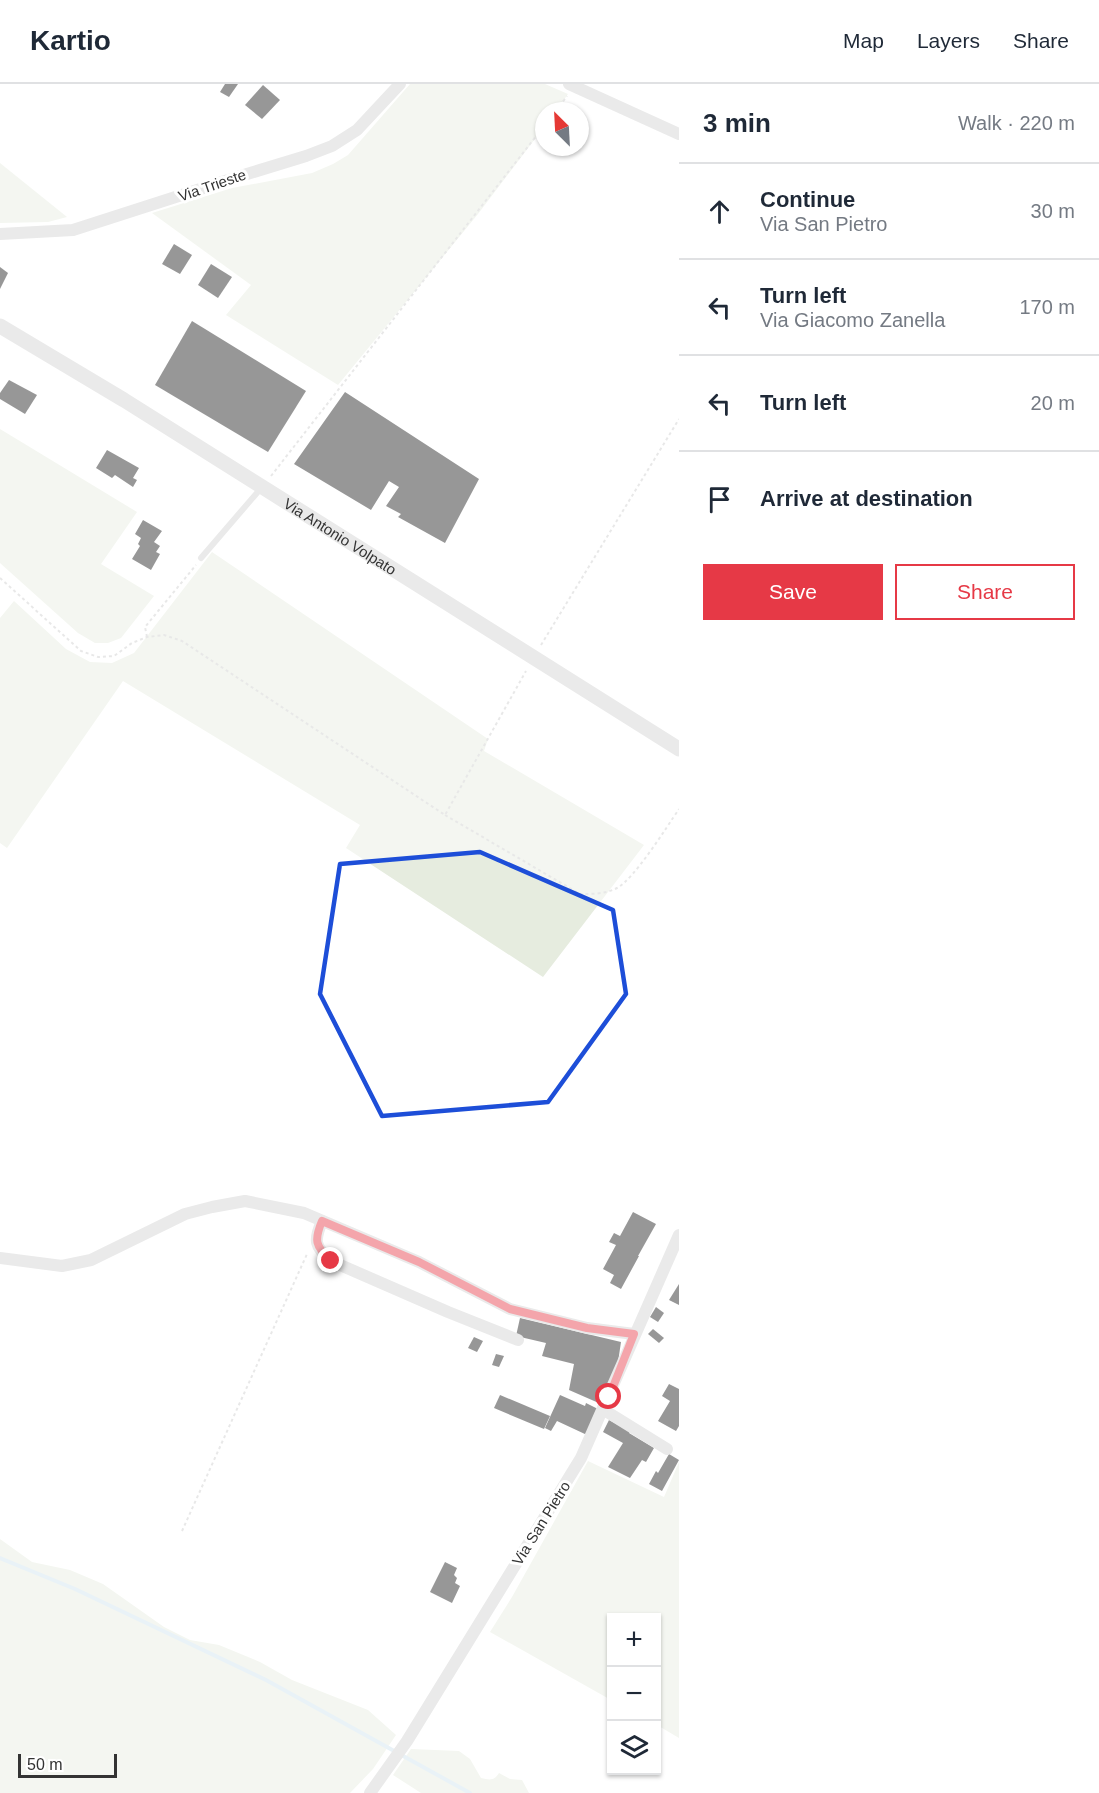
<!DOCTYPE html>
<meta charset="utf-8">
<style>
body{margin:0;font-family:Helvetica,sans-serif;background:#f6f6f7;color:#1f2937}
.controls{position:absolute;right:18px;bottom:18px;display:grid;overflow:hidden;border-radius:0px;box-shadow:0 2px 4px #0004}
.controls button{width:54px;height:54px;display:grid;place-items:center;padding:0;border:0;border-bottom:2px solid #e0e1e3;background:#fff;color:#1f2937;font:30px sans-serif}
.compass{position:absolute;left:535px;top:18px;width:54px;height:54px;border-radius:50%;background:#fff;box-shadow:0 2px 4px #0004;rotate:336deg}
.scale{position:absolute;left:18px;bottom:15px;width:99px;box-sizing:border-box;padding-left:6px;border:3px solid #333;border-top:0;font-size:16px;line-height:21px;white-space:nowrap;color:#333;-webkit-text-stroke:4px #fff;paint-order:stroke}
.stop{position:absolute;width:18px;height:18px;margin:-14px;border:4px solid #e63946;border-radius:50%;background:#fff}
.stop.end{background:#e63946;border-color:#fff;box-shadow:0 2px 6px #0008}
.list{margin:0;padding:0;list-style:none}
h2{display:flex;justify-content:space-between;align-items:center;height:78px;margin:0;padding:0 24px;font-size:26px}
h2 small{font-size:20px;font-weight:400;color:#747a83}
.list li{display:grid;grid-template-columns:39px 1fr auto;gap:18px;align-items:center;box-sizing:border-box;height:96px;padding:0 24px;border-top:2px solid #e0e1e3}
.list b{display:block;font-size:22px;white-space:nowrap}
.list p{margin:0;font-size:20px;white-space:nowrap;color:#747a83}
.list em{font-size:20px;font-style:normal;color:#747a83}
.actions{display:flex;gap:12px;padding:18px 24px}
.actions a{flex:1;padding:14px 0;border:2px solid #e63946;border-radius:0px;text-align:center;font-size:21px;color:#e63946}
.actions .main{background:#e63946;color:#fff}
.icon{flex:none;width:33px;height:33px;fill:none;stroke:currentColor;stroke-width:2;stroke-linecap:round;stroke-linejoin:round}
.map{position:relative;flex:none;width:679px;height:1709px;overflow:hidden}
header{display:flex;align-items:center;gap:36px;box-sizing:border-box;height:84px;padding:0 30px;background:#fff;border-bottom:2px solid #e0e1e3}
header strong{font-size:28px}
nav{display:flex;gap:33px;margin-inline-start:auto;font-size:21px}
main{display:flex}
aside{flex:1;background:#fff}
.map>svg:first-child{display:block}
.green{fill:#e6ecdf}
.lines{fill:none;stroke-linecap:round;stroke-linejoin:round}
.stream{stroke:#cfe2ee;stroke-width:4}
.building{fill:#1a1a1a}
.path{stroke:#cdcdcd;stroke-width:2;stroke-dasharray:3 3;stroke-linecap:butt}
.service{stroke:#d0d0d0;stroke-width:6}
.minor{stroke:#d0d0d0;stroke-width:12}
.tertiary{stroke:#d0d0d0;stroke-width:15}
.route{stroke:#e63946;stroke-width:8}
.marked{fill:none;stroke:#1d4ed8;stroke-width:4.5;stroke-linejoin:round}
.labels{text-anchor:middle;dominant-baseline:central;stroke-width:6;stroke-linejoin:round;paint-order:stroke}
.street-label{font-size:15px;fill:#333;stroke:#fff}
</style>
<header>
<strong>Kartio</strong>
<nav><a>Map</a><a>Layers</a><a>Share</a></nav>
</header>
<main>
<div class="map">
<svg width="679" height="1709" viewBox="0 0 679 1709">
<rect width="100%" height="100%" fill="#fff"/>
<g class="green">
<polygon points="410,0 545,0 568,10 556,27 544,27 544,43 478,130 338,301 226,231 251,201 152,129 232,104 312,89 333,80 348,71"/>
<polygon points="0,79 67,133 48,138 0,139"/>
<polygon points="0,345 137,428 101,480 154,512 121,554 108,559 95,559 78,549 0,479"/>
<polygon points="212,468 488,655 484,667 644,761 543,893 346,764 360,741 123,597 7,764 0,759 0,534 14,517 66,565 90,578 112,579 134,569"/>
<polygon points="588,1377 664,1413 679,1378 679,1654 657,1641 656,1534 612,1534 611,1616 490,1548 512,1513"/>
<polygon points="0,1455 32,1478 70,1486 103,1500 164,1543 190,1556 219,1561 260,1578 292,1596 368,1626 396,1651 373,1685 350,1709 0,1709"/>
<path d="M 411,1665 L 459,1667 L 470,1675 L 481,1694 C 490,1696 494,1697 499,1689 L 510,1695 L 522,1696 L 529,1709 L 421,1709 L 393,1691 Z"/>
</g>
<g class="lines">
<polyline class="stream" points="0,1474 75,1505 266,1596 470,1709"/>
</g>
<g class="building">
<polygon points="225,0 238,0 229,13 220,8"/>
<polygon points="263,1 280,16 262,35 245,21"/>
<polygon points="174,160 192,171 180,190 162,180"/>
<polygon points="211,180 232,193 218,214 198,201"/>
<polygon points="0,183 8,189 0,205"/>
<polygon points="192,237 306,307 268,368 155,301"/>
<polygon points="9,296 37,311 25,330 0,315 0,309"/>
<polygon points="345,308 479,395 445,459 398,433 401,430 386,422 399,403 389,397 371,426 294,380"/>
<polygon points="107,366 139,384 133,394 137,396 133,403 115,391 112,394 96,384"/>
<polygon points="143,436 162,447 154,458 160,462 156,468 160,470 151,486 132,475 140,462 138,460 141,454 135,450"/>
<polygon points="633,1128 656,1140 638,1172 639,1172 621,1205 610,1199 614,1191 603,1185 616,1161 609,1158 614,1149 620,1152"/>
<polygon points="679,1200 679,1221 669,1216"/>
<polygon points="656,1223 664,1229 658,1238 650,1233"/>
<polygon points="520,1234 621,1258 617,1285 601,1320 569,1306 574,1280 542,1272 546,1259 516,1252"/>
<polygon points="653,1245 664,1254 659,1259 648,1250"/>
<polygon points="474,1253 483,1257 477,1268 468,1264"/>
<polygon points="496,1270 504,1272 499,1283 492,1281"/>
<polygon points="669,1300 679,1305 679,1342 676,1347 658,1337 670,1317 662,1312"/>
<polygon points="500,1311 550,1332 544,1345 494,1324"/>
<polygon points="560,1311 585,1322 586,1319 598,1325 587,1351 557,1337 551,1347 545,1344"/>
<polygon points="609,1336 630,1347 629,1349 654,1364 646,1378 642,1376 630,1394 608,1383 623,1359 603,1348"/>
<polygon points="669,1370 679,1376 662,1407 649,1400 656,1387 658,1389"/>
<polygon points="445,1478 457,1484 454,1491 457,1494 455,1499 460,1502 452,1519 430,1508"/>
</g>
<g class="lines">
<g class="path">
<polyline points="556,27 567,12"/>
<polyline points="271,392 544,42"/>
<polyline points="0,494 81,567 98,573 114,572 132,559 147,553 164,551 182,557 445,731 526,587"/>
<polyline points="147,553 145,543 196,481"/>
<polyline points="541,561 679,335"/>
<path d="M 445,731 L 580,810 C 592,810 606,810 617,804 C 635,794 666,744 679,725"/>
<polyline points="182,1447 307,1170"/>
</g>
<polyline class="service" points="201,474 262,403"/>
<g class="minor">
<polyline points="569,0 679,50"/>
<polyline points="0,150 73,146 247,90 306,72 332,62 357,46 400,0"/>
<path d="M 322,1137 C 314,1157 314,1162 331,1177 L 448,1228 L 518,1256"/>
<polyline points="0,1174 62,1182 91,1176 185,1130 212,1123 245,1117 304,1129 419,1178 510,1225 587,1244 634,1250"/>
<polyline points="604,1326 667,1365"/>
<polyline points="370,1709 407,1657 581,1374 679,1151"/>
</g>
<path class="tertiary" id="s1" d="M 0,242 L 124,316 L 679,665"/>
</g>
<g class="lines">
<path class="route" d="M 331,1177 C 315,1162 314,1156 322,1137 L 419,1178 L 510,1225 L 587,1244 L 634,1250 L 609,1313"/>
</g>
<path d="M0 0H679V1709H0ZM 480,768 L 613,826 L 626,910 L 548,1018 L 382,1032 L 320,910 L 340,780 Z" fill="#fff" fill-opacity=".55" fill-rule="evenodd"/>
<path class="marked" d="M 480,768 L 613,826 L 626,910 L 548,1018 L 382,1032 L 320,910 L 340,780 Z"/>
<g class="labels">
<g class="street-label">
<text transform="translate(212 101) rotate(-19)">Via Trieste</text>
<text stroke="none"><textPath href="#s1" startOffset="400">Via Antonio Volpato</textPath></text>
<text transform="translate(541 1439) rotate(-58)">Via San Pietro</text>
</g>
</g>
</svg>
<div class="controls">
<button>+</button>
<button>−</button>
<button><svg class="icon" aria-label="layers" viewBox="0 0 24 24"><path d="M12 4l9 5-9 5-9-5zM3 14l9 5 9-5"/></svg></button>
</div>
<svg class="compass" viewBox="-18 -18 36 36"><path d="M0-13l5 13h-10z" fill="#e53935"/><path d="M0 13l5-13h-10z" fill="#747a83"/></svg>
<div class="scale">50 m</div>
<div class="stop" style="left:609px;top:1313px"></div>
<div class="stop end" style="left:331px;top:1177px"></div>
</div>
<aside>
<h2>3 min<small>Walk · 220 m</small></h2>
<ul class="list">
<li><svg class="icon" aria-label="ahead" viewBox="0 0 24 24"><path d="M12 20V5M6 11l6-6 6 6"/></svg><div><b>Continue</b><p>Via San Pietro</p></div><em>30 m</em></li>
<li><svg class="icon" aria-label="left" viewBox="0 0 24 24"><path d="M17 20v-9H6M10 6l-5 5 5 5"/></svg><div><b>Turn left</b><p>Via Giacomo Zanella</p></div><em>170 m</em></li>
<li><svg class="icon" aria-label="left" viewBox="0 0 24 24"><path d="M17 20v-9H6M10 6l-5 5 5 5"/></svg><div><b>Turn left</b></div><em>20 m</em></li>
<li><svg class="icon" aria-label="arrive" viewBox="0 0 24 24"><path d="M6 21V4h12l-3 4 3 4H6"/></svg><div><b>Arrive at destination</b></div></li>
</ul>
<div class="actions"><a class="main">Save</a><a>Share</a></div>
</aside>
</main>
